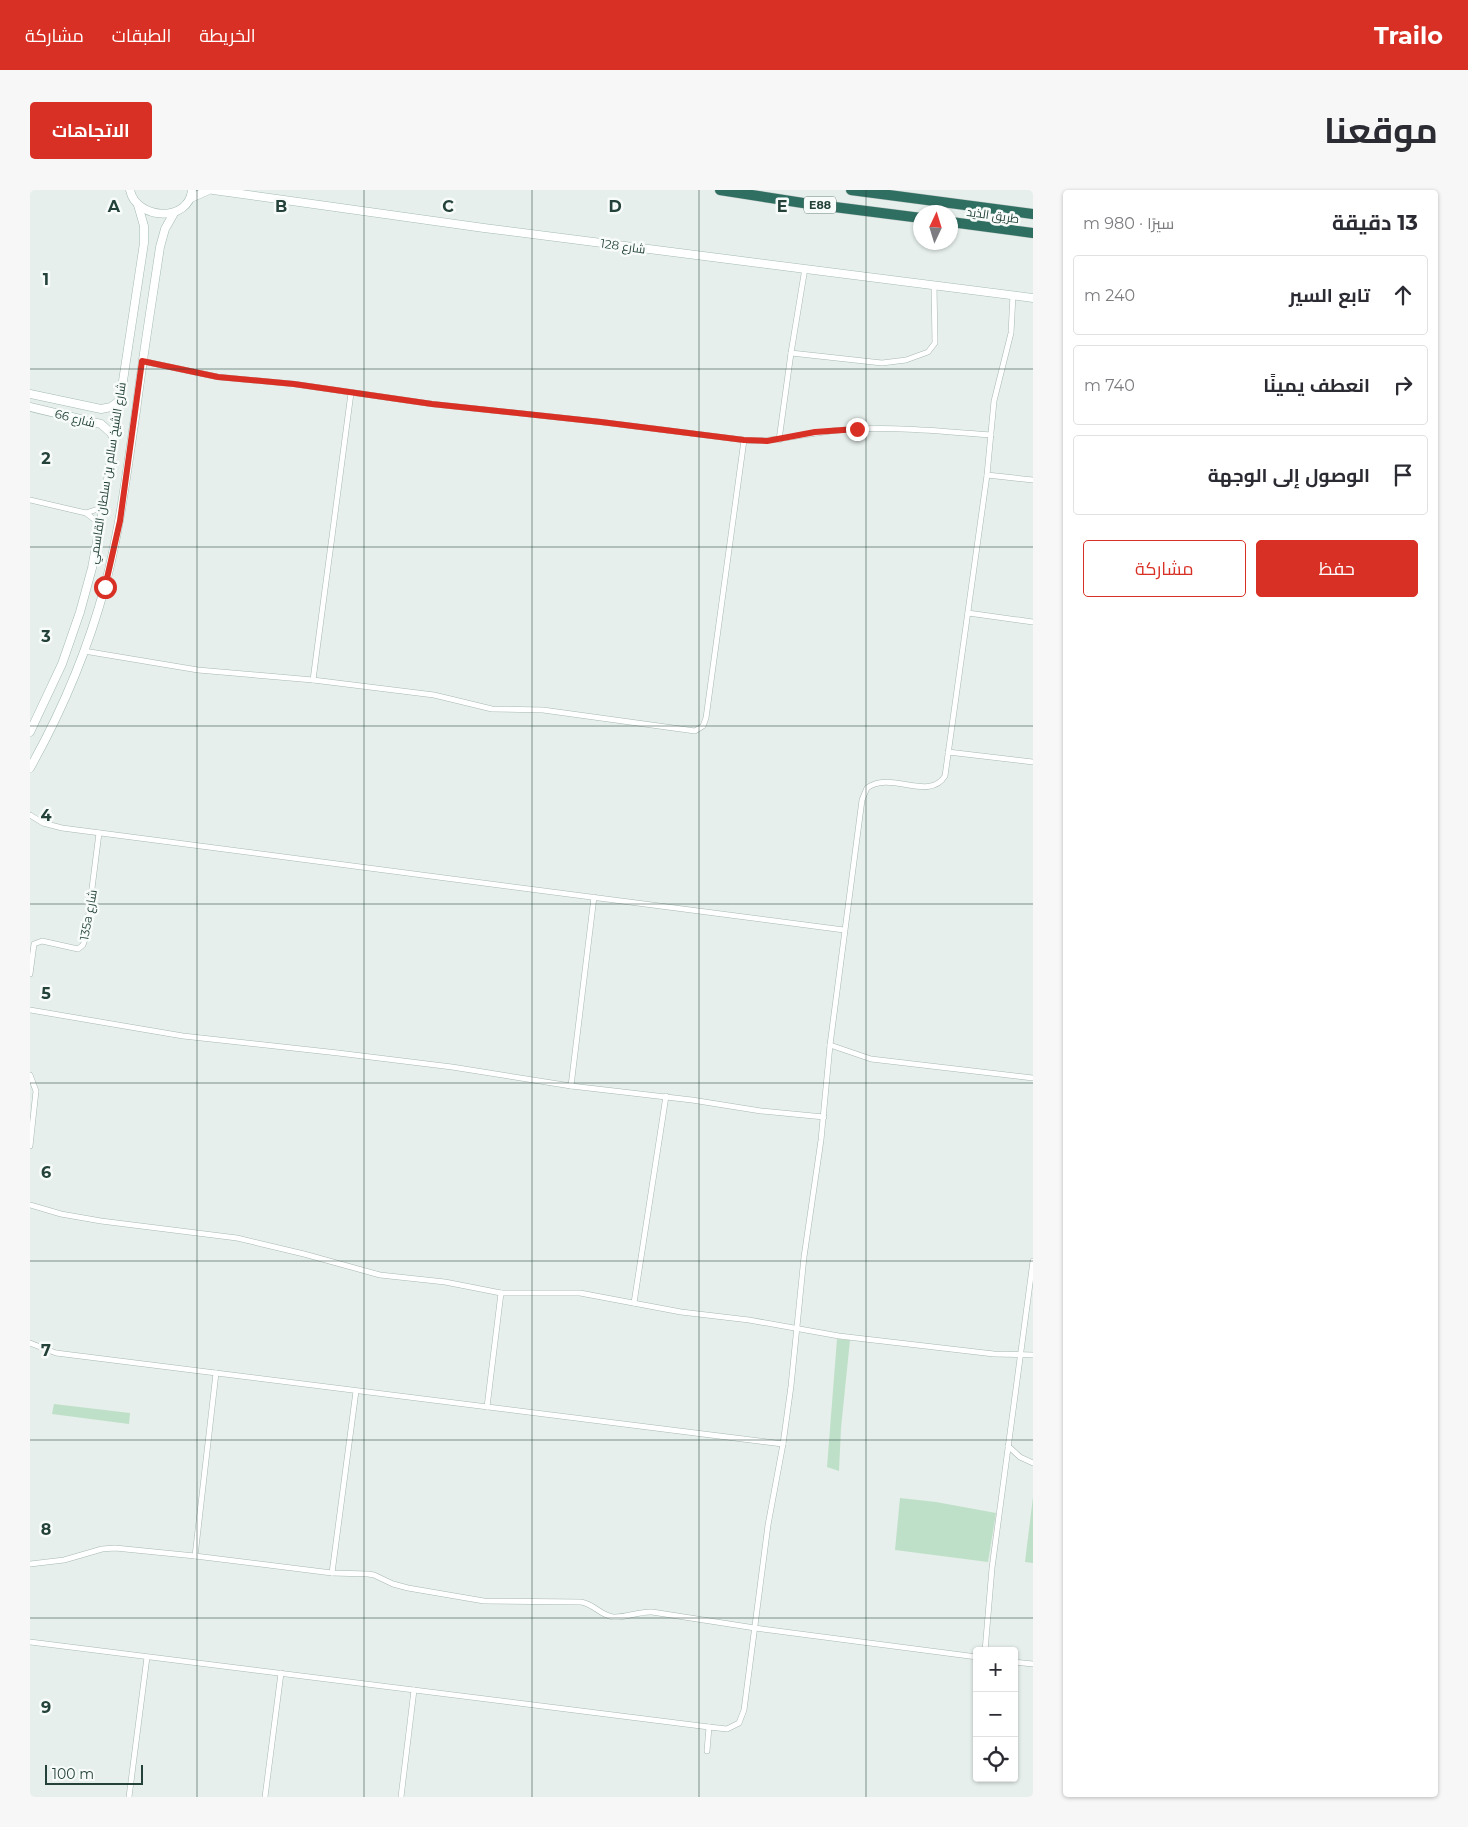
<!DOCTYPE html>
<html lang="ar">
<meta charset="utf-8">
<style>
body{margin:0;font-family:Montserrat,Cairo,sans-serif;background:#f7f7f7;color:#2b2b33;direction:rtl}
.controls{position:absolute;right:15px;bottom:15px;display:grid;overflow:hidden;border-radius:5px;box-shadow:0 1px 4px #0004}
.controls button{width:45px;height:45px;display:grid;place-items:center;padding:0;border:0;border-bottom:1px solid #e1e1e2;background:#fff;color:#2b2b33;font:25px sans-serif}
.compass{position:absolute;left:883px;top:15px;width:45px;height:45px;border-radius:50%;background:#fff;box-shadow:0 1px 4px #0004;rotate:4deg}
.scale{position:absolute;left:15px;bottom:12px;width:98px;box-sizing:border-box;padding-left:5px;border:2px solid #24423a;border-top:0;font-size:14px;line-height:18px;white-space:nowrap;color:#24423a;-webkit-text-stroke:4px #f7fbf9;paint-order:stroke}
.stop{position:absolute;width:15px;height:15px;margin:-11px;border:4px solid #d93025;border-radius:50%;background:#fff}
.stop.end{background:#d93025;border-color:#fff;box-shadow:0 1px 5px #0008}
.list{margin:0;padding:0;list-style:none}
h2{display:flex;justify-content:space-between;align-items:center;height:65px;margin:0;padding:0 20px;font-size:21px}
h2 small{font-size:16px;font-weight:400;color:#7c7c81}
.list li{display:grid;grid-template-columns:32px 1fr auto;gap:15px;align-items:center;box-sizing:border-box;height:80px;margin:0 10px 10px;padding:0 10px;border:1px solid #e1e1e2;border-radius:5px}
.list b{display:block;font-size:19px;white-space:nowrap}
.list em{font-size:16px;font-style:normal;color:#7c7c81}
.actions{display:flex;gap:10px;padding:15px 20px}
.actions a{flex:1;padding:11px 0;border:1px solid #d93025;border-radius:5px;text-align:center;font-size:18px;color:#d93025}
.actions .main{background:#d93025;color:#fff}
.icon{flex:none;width:28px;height:28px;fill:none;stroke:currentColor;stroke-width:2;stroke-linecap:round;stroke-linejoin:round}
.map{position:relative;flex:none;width:1003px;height:1607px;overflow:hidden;direction:ltr;border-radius:5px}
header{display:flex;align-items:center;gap:30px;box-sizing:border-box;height:70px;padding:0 25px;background:#d93025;color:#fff}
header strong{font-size:24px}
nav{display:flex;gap:28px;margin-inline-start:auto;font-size:18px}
.intro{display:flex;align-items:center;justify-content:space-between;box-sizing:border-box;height:120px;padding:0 30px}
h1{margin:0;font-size:35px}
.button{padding:12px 22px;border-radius:5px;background:#d93025;color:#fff;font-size:18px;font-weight:700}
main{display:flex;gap:30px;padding:0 30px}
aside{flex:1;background:#fff;border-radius:5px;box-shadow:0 1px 4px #0004}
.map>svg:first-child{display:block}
.green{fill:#bfe0c8}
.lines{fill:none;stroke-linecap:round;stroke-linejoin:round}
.street-casing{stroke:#a8b8b2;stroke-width:6}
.secondary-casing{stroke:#a4bbb3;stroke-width:9}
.highway-casing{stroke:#c2cac8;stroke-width:11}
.street{stroke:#fff;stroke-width:5}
.secondary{stroke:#fff;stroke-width:8}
.highway{stroke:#2f6f62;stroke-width:10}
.route{stroke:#d93025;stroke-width:6}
.grid{fill:none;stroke:#24423a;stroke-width:1;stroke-opacity:0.55}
.labels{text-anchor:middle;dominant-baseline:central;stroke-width:5;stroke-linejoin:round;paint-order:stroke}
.shield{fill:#f7fbf9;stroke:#637a73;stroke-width:1}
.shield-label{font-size:11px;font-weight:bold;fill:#24423a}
.street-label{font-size:12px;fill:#24423a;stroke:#f7fbf9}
.grid-label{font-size:16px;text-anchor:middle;font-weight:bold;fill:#24423a;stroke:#f7fbf9;stroke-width:5;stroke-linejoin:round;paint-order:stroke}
</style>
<header>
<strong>Trailo</strong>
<nav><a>الخريطة</a><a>الطبقات</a><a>مشاركة</a></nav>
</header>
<div class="intro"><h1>موقعنا</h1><a class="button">الاتجاهات</a></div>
<main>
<aside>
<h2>13 دقيقة<small>سيرًا · 980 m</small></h2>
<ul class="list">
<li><svg class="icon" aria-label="ahead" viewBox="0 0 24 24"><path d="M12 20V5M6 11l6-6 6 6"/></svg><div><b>تابع السير</b></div><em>240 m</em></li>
<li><svg class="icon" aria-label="right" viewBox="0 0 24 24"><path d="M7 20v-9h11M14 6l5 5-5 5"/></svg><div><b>انعطف يمينًا</b></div><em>740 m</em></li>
<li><svg class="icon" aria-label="arrive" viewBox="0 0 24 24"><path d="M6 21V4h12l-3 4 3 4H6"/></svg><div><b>الوصول إلى الوجهة</b></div></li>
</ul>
<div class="actions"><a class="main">حفظ</a><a>مشاركة</a></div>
</aside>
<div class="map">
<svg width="1003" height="1607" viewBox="0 0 1003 1607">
<rect width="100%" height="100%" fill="#e6efeb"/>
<g class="green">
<polygon points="807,1149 820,1150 811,1238 809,1281 797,1277"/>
<polygon points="24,1214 100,1223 99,1234 22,1224"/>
<polygon points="1003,1307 1003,1373 995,1372"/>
<polygon points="870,1308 906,1312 966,1323 958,1372 865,1360"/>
</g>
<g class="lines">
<defs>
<g id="street">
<polyline points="761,163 852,173 876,170 898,162 905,153 904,95"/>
<path d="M 112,171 L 188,187 L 264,194 L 402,214 L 571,232 L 714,250 C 747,253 779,242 812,240 C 862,236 911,241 961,245"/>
<polyline points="749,250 761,163 775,78"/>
<polyline points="957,285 1003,290"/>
<polyline points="0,310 56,323 65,330 69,337"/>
<polyline points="56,323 68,319 74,312"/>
<polyline points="938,423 1003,432"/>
<polyline points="54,461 168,480 283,490 404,505 462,519 513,520 665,541 673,536 676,528 714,250"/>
<polyline points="283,490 321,203"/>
<polyline points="918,562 1003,572"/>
<polyline points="0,625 13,633 32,638 814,740"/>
<polyline points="0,784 4,754 12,751 48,759 53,755 56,746 69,643"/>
<polyline points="0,820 153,846 308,863 422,877 541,896 662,910 731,921 794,927"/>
<polyline points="800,855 841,869 1003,888"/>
<polyline points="0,885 6,901 0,956"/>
<polyline points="541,896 564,707"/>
<polyline points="0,1015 31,1024 71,1031 207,1048 274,1064 350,1085 415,1092 471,1103 550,1103 651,1122 719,1130 809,1146 964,1164 1003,1165"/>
<polyline points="604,1113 636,906"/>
<polyline points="0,1153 26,1163 753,1254"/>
<polyline points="457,1217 471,1103"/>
<polyline points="978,1256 990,1267 1003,1273"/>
<polyline points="165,1366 186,1183"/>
<path d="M 0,1374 L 34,1370 L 72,1359 L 85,1358 L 165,1366 L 302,1383 L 338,1384 L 344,1385 L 363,1394 L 378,1398 L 454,1411 L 551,1412 C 564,1414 570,1425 583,1427 C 596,1428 609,1421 622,1422 L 725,1438 L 947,1467"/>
<polyline points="302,1383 326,1201"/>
<path d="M 0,1452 L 679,1537 L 697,1539 L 709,1533 L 714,1520 L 738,1335 L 753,1254 L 761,1196 L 774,1067 L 791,950 L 800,855 L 832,610 L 837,598 C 860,580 899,612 915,586 L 957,285 L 964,211 L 981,143 L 983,105"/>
<polyline points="955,1461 962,1378 1003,1071"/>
<polyline points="984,1472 1003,1474"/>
<polyline points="677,1561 679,1537"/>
<polyline points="99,1607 117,1467"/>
<polyline points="235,1607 251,1483"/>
<polyline points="371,1607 384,1500"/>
</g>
<g id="secondary">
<path d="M 100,0 C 106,30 159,33 162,0"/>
<polyline points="183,0 454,38 1003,108"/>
<polyline points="161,8 179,0"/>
<polyline points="0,204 71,219 81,217 89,211"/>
<polyline points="0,217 71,234 81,243 84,249"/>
<polyline points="0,542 32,474 50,422 62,378 75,309 114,53 114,36 108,15"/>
<path d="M 0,578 C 32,521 58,459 75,396 C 90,339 97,280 106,221 C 113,166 122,111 130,57 L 135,39 L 144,23"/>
</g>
<g id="highway">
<polyline points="690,0 773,13 891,28"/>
<polyline points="821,0 1003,24"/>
<polyline points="921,32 1003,43"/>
</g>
</defs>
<use href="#street" class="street-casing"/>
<use href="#secondary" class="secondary-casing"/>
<use href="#highway" class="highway-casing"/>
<use href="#street" class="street"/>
<use href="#secondary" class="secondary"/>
<use href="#highway" class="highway"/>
</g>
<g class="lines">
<polyline class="route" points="75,397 90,331 112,171 188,187 264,194 402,214 571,232 714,250 737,251 785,242 827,239"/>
</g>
<path class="grid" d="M 167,0 L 167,1607M 334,0 L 334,1607M 502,0 L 502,1607M 669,0 L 669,1607M 836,0 L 836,1607M 0,179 L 1003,179M 0,357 L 1003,357M 0,536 L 1003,536M 0,714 L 1003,714M 0,893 L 1003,893M 0,1071 L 1003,1071M 0,1250 L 1003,1250M 0,1428 L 1003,1428"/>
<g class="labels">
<rect class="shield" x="774" y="6.5" width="32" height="17" rx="4"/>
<g class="shield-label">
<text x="790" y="15">E88</text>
</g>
<g class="street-label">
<text transform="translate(963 25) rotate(8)">طريق الذيد</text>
<text transform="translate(593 56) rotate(8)">شارع 128</text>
<text transform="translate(45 228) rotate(14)">شارع 66</text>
<text transform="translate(77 283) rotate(-81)">شارع الشيخ سالم بن سلطان القاسمي</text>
<text transform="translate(58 725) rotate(-80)">135a شارع</text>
</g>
</g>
<g class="grid-label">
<text x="84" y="22">A</text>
<text x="251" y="22">B</text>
<text x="418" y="22">C</text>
<text x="585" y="22">D</text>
<text x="752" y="22">E</text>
<text x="16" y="95">1</text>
<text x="16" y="274">2</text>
<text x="16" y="452">3</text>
<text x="16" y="631">4</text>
<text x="16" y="809">5</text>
<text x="16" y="988">6</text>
<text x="16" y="1166">7</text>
<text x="16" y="1345">8</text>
<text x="16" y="1523">9</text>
</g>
</svg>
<div class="controls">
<button>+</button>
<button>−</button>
<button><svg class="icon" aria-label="locate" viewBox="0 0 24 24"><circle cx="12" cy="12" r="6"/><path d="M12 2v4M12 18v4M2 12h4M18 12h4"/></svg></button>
</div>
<svg class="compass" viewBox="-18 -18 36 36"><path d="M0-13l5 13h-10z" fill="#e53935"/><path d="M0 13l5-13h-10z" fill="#7c7c81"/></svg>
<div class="scale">100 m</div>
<div class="stop" style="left:75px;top:397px"></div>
<div class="stop end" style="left:827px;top:239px"></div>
</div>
</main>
